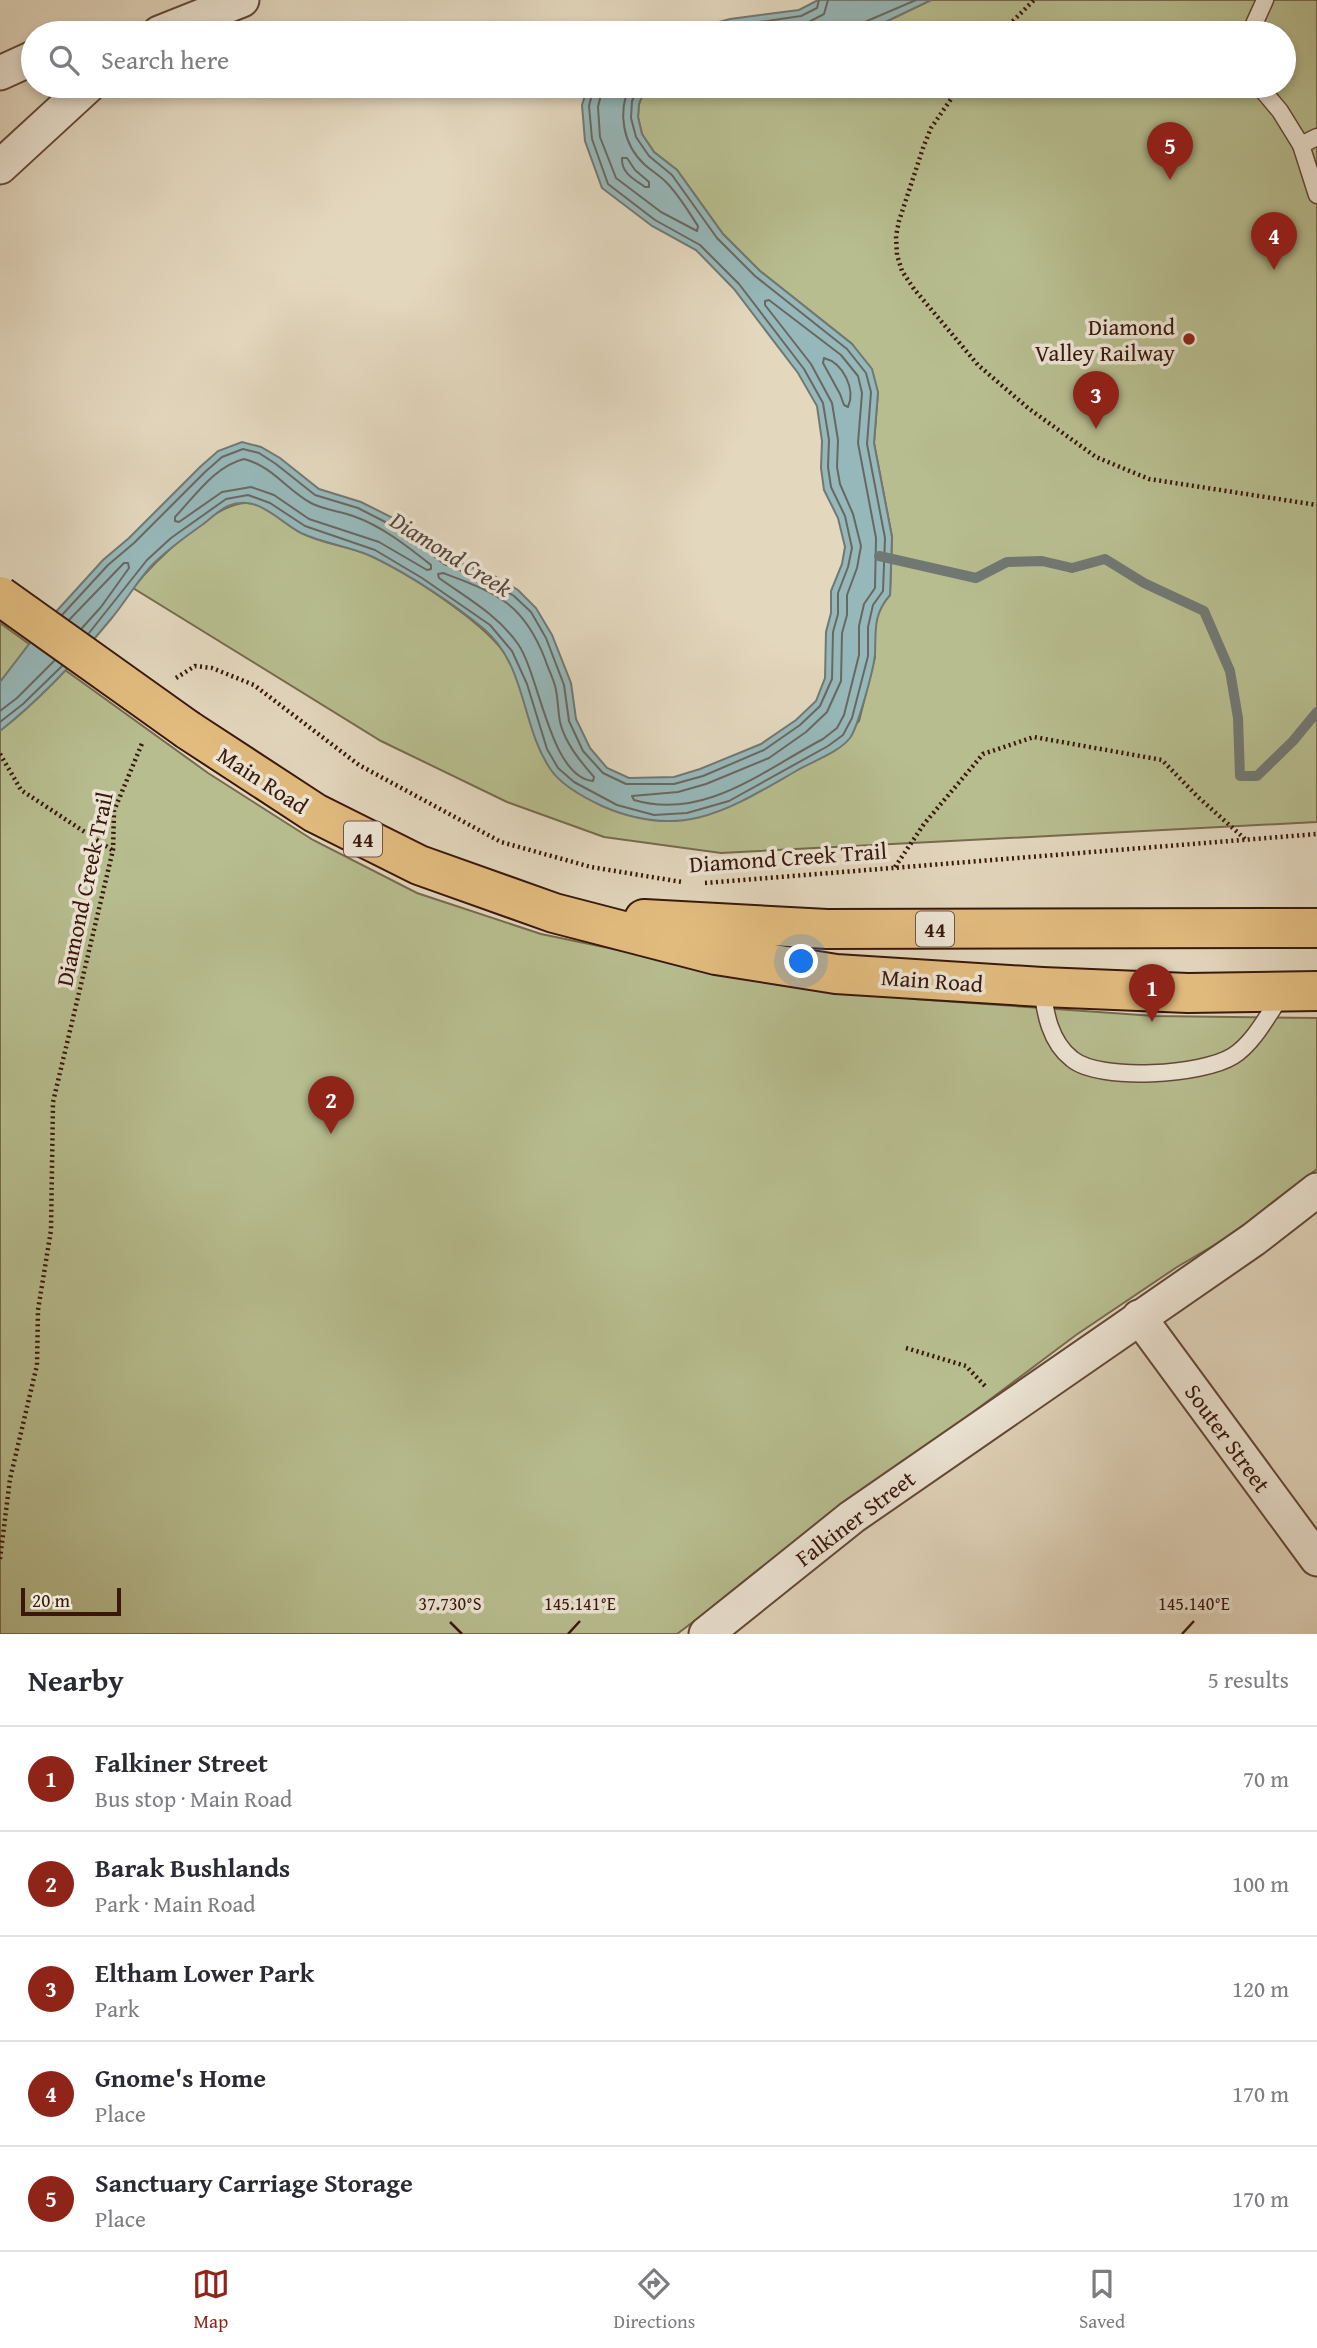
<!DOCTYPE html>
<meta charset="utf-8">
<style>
body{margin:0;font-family:"Gentium Book Plus",serif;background:#f7f7f7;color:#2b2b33}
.scale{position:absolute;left:21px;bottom:18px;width:100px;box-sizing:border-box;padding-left:7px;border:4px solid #39170b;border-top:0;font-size:19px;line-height:24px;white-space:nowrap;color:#39170b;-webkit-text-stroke:5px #ede5d5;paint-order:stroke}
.you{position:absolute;left:802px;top:962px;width:24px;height:24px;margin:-18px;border:5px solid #fff;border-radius:50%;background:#1a73e8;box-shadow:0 0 0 10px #1a73e833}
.badge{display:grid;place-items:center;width:46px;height:46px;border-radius:50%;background:#8f2418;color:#fff;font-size:23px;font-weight:700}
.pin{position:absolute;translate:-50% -58px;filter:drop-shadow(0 2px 4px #0008)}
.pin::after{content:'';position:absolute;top:37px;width:24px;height:21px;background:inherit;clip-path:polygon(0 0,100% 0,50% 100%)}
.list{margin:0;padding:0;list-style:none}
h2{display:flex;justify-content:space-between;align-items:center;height:91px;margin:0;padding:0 28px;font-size:30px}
h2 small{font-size:23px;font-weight:400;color:#7c7c81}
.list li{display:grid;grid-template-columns:46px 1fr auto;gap:21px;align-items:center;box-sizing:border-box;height:105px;padding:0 28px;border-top:2px solid #e1e1e2}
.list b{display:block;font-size:26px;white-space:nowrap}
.list p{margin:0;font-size:23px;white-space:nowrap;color:#7c7c81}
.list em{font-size:23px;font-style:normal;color:#7c7c81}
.icon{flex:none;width:38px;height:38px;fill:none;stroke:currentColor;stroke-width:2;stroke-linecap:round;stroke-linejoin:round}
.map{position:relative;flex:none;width:1317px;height:1634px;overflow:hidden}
.search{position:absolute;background:#fff;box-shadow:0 4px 10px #0003;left:21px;right:21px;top:21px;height:77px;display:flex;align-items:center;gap:18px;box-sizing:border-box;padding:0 24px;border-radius:38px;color:#7c7c81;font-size:26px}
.sheet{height:616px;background:#fff}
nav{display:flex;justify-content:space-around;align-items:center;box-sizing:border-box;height:98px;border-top:2px solid #e1e1e2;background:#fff;font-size:19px;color:#7c7c81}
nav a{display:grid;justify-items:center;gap:4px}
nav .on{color:#8f2418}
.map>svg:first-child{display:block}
.green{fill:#b7bd8f;stroke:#786a4d;stroke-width:2}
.water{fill:#97b8ba;stroke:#717874;stroke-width:2}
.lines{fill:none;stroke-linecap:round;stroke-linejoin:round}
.shore{stroke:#686862;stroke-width:2}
.stream{stroke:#717874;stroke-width:10}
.lane-casing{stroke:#644738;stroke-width:19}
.street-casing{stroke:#644738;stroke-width:37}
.primary-casing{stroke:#39170b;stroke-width:42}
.path{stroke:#39170b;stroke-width:4.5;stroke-dasharray:2 3.5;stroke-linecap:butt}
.lane{stroke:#ede5d5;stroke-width:16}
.street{stroke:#ede5d5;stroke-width:33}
.primary{stroke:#e2bc7f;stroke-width:38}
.primary-bridge-casing{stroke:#39170b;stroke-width:42;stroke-linecap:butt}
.primary-bridge{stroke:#e2bc7f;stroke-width:38}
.ticks{fill:none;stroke:#39170b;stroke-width:2.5}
.poi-dot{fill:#8f2418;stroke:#ede5d5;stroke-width:2.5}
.labels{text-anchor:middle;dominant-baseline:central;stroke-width:7;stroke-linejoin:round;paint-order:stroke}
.shield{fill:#ede5d5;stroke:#6f5548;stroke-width:2}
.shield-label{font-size:21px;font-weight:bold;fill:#39170b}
.poi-label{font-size:23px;fill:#39170b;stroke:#ede5d5;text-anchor:end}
.street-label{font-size:23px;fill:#39170b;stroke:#ede5d5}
.water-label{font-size:24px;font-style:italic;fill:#554740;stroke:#ede5d5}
.ticks-label{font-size:18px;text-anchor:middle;fill:#39170b;stroke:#ede5d5;stroke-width:7;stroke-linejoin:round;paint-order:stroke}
</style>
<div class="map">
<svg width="1317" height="1634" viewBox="0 0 1317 1634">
<rect width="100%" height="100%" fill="#e3d7be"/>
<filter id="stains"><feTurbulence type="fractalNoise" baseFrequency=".00286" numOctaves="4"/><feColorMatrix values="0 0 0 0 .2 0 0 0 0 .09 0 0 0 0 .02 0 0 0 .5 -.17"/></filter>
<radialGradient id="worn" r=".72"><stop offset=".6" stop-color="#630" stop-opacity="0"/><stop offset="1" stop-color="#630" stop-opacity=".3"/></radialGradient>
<g class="green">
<path d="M 931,0 L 1317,0 L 1317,822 L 721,853 L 604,837 L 507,802 L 381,741 L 133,588 C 153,563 213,504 245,503 C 266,502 283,523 300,532 C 322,544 348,546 371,556 C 407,572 480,620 503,651 C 525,680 526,719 541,750 C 547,764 561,776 570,788 L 806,765 L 831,752 L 859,721 L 875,657 L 875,627 L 879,607 L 890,595 L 892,537 L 874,443 L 878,392 L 852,344 L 760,271 L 723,234 L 677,170 L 654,152 L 642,134 L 638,117 L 639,104 L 643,94 L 650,90 L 675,86 L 1284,86 L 1284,33 L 851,33 L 875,27 Z"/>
<polygon points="0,623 208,773 313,840 417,893 541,934 676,962 914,999 1155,1016 1317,1018 1317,1169 1228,1237 1177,1267 1076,1335 677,1634 0,1634"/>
</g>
<g class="water">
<polygon points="818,0 931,0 875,27 851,33 678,33 730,19 799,10"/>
<path d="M 588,86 L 675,86 L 650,90 L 643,94 L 639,104 L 638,117 L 642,134 L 654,152 L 677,170 L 723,234 L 760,271 L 852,344 L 872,369 L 878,392 L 874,443 L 892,537 L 890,595 C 873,615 876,629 875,654 C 874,668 858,727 850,738 C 838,753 813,761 796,771 C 728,810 682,841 602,806 C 585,798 562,786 551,770 C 521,727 527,666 484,629 C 453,603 410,575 373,557 C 351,546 324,544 301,533 C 278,521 257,493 228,506 C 219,510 210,519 202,525 C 185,537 168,549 153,564 C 137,581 126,601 111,619 C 77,660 42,698 0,731 L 0,682 L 43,626 L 103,560 L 129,538 L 200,467 L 218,451 L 242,442 L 261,447 L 280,458 L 319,489 L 361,502 L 403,523 L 447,557 L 494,576 L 518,590 L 536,608 L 552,635 L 571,683 L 576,719 L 590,748 L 607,768 L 629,778 L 674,777 L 700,769 L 761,744 L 796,720 L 816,701 L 825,678 L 826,632 L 831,613 L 831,591 L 842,564 L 845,547 L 838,518 L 824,490 L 821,468 L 822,441 L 817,406 L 798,373 L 734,289 L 696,250 L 652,226 L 602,188 L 585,141 L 582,105 Z"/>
</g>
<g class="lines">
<g class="shore">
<polyline points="705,33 732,26 801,16 817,8 819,0"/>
<polyline points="742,33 803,25 824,14 828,0"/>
<polyline points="856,33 860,24 916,0"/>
<path d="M 603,86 L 598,107 L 600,137 L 616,178 L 661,212 L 697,231 L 698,226 C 688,211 679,195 666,182 C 660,176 652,171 645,165 C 623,145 617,112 630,86"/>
<path d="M 622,158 L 627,158 L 635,170 L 649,182 L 649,187 L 645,187 C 634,179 621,173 622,158 Z"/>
<path d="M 769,300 L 841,355 L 858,376 L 862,393 L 858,443 L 876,538 L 875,588 L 864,604 L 859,626 L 859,655 L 844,715 L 837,728 L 823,739 C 764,770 704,821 634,800 L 632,796 L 678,792 L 706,784 L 769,758 L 806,732 L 827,712 L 841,681 L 842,633 L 847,615 L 847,595 L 857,568 L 861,546 L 853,514 L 840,484 L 837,467 L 838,440 L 832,403 L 811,364 L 765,305 L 765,301 Z"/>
<path d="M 824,358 C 843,363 856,389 848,407 L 844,405 L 840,394 L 823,363 Z"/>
<path d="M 244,459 C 272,466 287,490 311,503 C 324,510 340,511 353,516 C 382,526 407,546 431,565 L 431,569 L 427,570 L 379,542 L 309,519 L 274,495 L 251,487 L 222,492 L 179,522 L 175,521 L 175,517 C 195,496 215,466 244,459 Z"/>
<path d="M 443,573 C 496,593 523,602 545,659 C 548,669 554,679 556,690 C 558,700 558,711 560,722 C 565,743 580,761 594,777 L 593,781 C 550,777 540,676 518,644 C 498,615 467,598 439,578 L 438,574 Z"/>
<polyline points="62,615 108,565 134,543 205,472 222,457 243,449 259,453 276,464 315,495 358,508 399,529 444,564 491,582 514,596 531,612 546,638 564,685 569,721 583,751 603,773 626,784 674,784 703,776 764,750 800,725 820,706 832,679 833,632 838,614 838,593 848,567 852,548 845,516 831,487 828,467 829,440 823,403 804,369 739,284 700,245 655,220 608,184 592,139 589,106 594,86"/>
<polyline points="69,620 124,563 128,563 129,568 101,607 82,628"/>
<polyline points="89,633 147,560 171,538 226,499 248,495 270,503 305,526 375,550 422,578 490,625 512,651 527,684 547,749 558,768 574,782 617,805 654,815 687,813 729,801 828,746 843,735 852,718 868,656 868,627 873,605 883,591 885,538 867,444 871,392 866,373 847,349 755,276 717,238 672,175 649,156 636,137 631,118 632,101 637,90 643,86"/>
<polyline points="0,711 17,698 54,661"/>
<polyline points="0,722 23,704 62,666"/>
</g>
<polyline class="stream" points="879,556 976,578 1007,562 1042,561 1072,568 1105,559 1144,583 1204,611 1230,671 1238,718 1240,776 1257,776 1293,741 1317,712"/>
<defs>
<g id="lane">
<polyline points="1250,33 1265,0"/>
<polyline points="1259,86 1280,111 1301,145"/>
<polyline points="1317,137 1301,145 1317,195"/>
<path d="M 1042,987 C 1045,1013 1050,1042 1072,1059 C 1100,1082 1203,1075 1233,1056 C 1254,1043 1269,1013 1283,993"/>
</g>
<g id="street">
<polyline points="159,33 242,0"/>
<polyline points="0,73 33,58"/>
<polyline points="0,167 88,86"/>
<polyline points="1139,1317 1317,1559"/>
<polyline points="706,1634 852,1517 1254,1239 1317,1190"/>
</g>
<g id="primary">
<polyline points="188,730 315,813 419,865 554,913 716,955 836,974 1042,987 1188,993 1317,991"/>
<polyline points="644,919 827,929 1317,928"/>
</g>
</defs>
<use href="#lane" class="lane-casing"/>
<use href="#street" class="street-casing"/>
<use href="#primary" class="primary-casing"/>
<g class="path">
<polyline points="1001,33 1034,0"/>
<polyline points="960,86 931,128 923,148 899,221 896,236 897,255 902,271 914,289 978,365 1028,408 1096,457 1149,479 1317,505"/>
<polyline points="176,678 195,666 212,668 254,685 359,765 501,842 591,867 682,882"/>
<polyline points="0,754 21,790 112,850"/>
<polyline points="895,867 924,824 983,754 1034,737 1162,760 1198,797 1245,839"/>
<polyline points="705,883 1317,834"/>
<polyline points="906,1348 966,1366 985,1386"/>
<polyline points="0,1559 10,1479 37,1365 38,1310 51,1230 53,1102 113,850 114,811 143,741"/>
</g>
<use href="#lane" class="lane"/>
<use href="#street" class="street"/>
<use href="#primary" class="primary"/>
<defs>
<polyline id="primary-bridge" points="0,596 188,730"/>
</defs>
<use href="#primary-bridge" class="primary-bridge-casing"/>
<use href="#primary-bridge" class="primary-bridge"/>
</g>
<path class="ticks" d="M 450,1622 L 462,1634M 568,1634 L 580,1621M 1182,1634 L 1194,1621"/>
<circle class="poi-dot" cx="1189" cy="339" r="7"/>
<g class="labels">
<g class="shield">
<rect x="344" y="821.5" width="38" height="35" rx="5"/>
<rect x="916" y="911.5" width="38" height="35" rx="5"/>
</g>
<g class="shield-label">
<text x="363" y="839">44</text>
<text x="935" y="929">44</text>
</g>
<g class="poi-label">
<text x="1175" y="326">Diamond<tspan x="1175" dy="26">Valley Railway</tspan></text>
</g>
<g class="street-label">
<text transform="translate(263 780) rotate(33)">Main Road</text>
<text transform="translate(788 857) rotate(-4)">Diamond Creek Trail</text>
<text transform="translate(84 889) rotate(-78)">Diamond Creek Trail</text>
<text transform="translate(932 980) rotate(4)">Main Road</text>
<text transform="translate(1228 1438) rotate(54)">Souter Street</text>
<text transform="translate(855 1518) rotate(-37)">Falkiner Street</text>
</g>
<g class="water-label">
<text transform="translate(451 554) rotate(32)">Diamond Creek</text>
</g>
</g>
<g class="ticks-label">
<text x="580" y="1610">145.141°E</text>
<text x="1194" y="1610">145.140°E</text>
<text x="450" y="1610">37.730°S</text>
</g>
<rect width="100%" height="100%" filter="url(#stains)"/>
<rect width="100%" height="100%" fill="url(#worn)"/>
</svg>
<div class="scale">20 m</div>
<div class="you"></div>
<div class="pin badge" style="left:1152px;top:1022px">1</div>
<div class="pin badge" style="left:331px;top:1134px">2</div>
<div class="pin badge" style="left:1096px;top:429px">3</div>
<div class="pin badge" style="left:1274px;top:270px">4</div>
<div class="pin badge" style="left:1170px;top:180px">5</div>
<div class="search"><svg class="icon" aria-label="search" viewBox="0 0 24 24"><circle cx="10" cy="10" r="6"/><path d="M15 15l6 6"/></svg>Search here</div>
</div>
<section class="sheet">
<h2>Nearby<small>5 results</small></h2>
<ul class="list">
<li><span class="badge">1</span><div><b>Falkiner Street</b><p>Bus stop · Main Road</p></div><em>70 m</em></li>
<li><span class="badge">2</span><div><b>Barak Bushlands</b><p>Park · Main Road</p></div><em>100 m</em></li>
<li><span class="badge">3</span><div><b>Eltham Lower Park</b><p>Park</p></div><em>120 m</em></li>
<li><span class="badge">4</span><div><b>Gnome's Home</b><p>Place</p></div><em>170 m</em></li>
<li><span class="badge">5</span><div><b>Sanctuary Carriage Storage</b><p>Place</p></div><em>170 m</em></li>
</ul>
</section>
<nav>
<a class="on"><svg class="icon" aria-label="map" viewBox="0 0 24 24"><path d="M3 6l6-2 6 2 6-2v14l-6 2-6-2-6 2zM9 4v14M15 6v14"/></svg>Map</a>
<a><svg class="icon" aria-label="directions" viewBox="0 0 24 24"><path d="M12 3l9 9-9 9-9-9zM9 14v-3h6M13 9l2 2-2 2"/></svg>Directions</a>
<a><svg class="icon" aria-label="saved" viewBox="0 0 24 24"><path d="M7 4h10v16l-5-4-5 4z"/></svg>Saved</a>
</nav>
